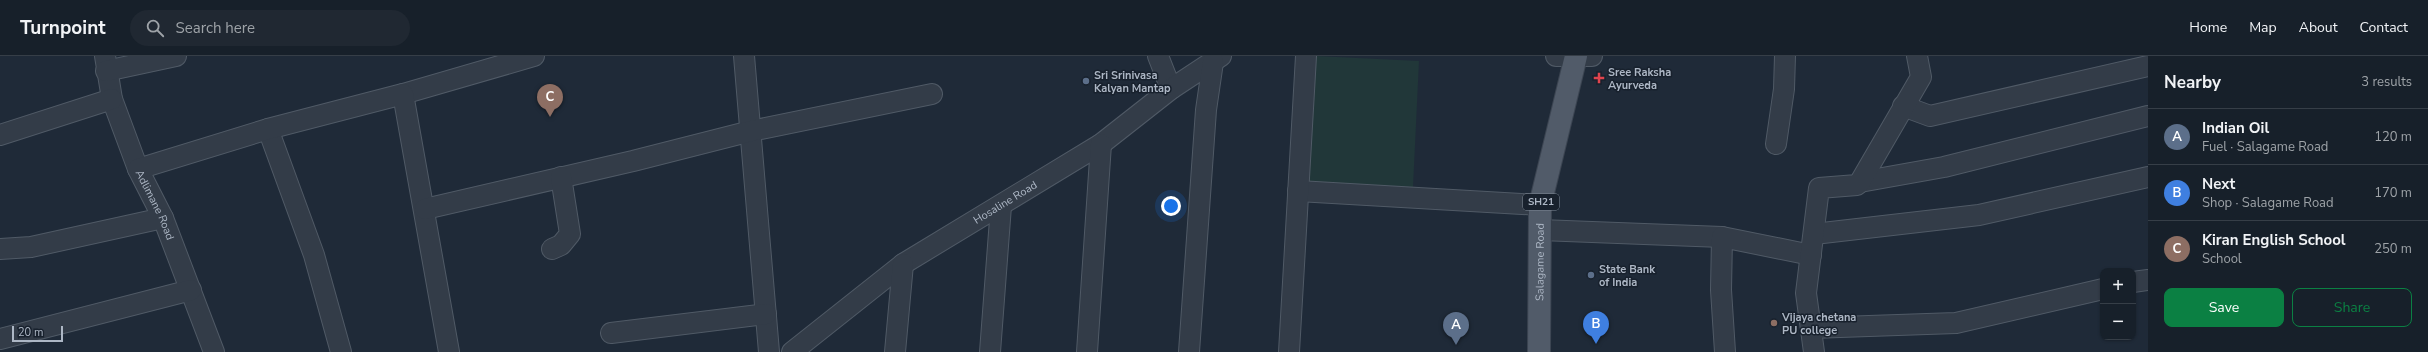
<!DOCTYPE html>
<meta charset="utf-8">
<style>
body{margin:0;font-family:"Nunito Sans",sans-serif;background:#202832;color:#f1f3f6}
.controls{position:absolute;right:12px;bottom:12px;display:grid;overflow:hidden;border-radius:8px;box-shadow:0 1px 3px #0004}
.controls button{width:36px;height:36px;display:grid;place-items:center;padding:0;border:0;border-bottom:1px solid #363e47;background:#17202a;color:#f1f3f6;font:20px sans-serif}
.scale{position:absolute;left:12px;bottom:10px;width:51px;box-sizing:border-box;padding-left:4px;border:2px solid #adb7c5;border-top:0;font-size:11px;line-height:14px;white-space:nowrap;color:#adb7c5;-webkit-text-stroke:3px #18212d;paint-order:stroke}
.you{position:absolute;left:1171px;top:150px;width:14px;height:14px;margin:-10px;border:3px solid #fff;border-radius:50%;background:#1a73e8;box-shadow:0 0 0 6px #1a73e833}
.badge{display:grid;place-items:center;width:26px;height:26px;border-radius:50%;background:#0b8043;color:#fff;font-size:13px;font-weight:700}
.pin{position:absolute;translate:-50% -33px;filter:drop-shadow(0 1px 2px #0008)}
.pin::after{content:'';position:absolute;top:21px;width:14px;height:12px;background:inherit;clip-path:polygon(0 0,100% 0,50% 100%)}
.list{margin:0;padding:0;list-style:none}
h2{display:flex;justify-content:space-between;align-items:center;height:52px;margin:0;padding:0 16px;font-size:17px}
h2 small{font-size:13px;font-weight:400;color:#9ea3a8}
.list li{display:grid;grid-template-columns:26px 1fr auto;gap:12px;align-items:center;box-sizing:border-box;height:56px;padding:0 16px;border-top:1px solid #363e47}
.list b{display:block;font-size:15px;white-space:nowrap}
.list p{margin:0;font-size:13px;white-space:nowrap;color:#9ea3a8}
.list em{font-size:13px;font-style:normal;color:#9ea3a8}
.actions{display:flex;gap:8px;padding:12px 16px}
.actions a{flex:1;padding:9px 0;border:1px solid #0b8043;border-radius:8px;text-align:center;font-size:14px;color:#0b8043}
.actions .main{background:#0b8043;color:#fff}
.icon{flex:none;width:22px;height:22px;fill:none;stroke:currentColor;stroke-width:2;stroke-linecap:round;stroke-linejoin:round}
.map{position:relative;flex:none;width:2148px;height:296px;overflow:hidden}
header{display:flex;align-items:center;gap:24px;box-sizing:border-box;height:56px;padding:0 20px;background:#17202a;border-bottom:1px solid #363e47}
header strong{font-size:19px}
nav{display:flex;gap:22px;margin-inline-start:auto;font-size:14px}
.search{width:280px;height:36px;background:#202832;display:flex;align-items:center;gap:10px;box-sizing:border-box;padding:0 14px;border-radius:22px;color:#9ea3a8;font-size:15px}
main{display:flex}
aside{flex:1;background:#17202a}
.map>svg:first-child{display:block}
.green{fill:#213739}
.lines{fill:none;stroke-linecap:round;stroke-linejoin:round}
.minor-casing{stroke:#505a66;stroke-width:22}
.major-casing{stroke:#3c4552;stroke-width:24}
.minor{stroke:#333c48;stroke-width:20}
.major{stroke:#515b69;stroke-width:22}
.health-dot{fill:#e0444e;stroke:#18212d;stroke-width:1.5}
.service-dot{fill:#5c6f8a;stroke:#18212d;stroke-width:1.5}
.education-dot{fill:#8d6e63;stroke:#18212d;stroke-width:1.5}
.labels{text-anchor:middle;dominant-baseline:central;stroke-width:3;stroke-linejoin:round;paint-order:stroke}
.shield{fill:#18212d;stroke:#808a97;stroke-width:1}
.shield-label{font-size:10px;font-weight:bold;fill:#adb7c5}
.poi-label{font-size:11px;font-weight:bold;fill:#adb7c5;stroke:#18212d;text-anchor:start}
.street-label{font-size:11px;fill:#adb7c5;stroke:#18212d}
</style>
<header>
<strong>Turnpoint</strong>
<div class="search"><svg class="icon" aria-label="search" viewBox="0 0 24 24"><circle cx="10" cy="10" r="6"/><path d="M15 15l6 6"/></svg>Search here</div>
<nav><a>Home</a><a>Map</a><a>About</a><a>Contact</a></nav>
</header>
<main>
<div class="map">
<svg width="2148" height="296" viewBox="0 0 2148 296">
<rect width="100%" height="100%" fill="#1f2a38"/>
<polygon class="green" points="1316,0 1419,5 1413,131 1309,126"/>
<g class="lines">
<defs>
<g id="minor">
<path id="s1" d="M 105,0 L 112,43 L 138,113 L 163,162 L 214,296"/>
<polyline points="744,0 769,296"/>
<polyline points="1158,0 1171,33"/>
<polyline points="1556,0 1592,0"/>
<polyline points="106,15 176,0"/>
<polyline points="403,38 534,0"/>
<polyline points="1903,50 1930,60 2148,10"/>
<polyline points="268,73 314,199 341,296"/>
<polyline points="0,79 112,43"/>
<polyline points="1776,88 1784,33 1785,0"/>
<polyline points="138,113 268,73 403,38 449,296"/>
<polyline points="1860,126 1944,111 2148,60"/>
<polyline points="1298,135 1540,149"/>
<polyline points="425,153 633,105 751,75 932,38"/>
<polyline points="1540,174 1722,181"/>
<polyline points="1814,178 1979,159 2148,121"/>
<polyline points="0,193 31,191 163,162"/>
<polyline points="552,193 561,189 570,178 561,121"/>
<polyline points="2133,226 2148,224"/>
<polyline points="1811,272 1956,267 2103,233"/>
<polyline points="611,277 766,258"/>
<polyline points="0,283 191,234"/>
<path id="s2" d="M 792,296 L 903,208 L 1101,88 L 1171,33 L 1221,0"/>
<polyline points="895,296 903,208"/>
<polyline points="990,296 1001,150"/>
<polyline points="1087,296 1101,88"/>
<polyline points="1189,296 1206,54 1213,6"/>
<polyline points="1289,296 1306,0"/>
<polyline points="1725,296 1721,234 1722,181 1811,199"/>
<polyline points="1814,296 1806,237 1819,132 1857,129 1860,126 1921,21 1917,0"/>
</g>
<g id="major">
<path id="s3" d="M 1539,296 L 1540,149 L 1576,0"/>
</g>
</defs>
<use href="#minor" class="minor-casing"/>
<use href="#major" class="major-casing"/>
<use href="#minor" class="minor"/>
<use href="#major" class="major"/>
</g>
<path class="health-dot" d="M1597 16h4v4h4v4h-4v4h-4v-4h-4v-4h4z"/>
<g class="service-dot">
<circle cx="1086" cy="25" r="4"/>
<circle cx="1591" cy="219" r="4"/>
</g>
<circle class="education-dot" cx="1774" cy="267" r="4"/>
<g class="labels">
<rect class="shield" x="1523" y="138" width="36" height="16" rx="3"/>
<g class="shield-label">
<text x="1541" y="146">SH21</text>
</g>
<g class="poi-label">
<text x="1608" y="16">Sree Raksha<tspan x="1608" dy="13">Ayurveda</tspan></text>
<text x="1094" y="19">Sri Srinivasa<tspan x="1094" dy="13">Kalyan Mantap</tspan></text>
<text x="1599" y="213">State Bank<tspan x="1599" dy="13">of India</tspan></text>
<text x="1782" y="261">Vijaya chetana<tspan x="1782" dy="13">PU college</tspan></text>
</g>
<g class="street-label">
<text stroke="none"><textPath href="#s2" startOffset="261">Hosaline Road</textPath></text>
<text stroke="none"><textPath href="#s1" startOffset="158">Adlimane Road</textPath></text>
<text stroke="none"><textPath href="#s3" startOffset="90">Salagame Road</textPath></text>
</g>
</g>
</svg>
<div class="controls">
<button>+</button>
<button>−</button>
</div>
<div class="scale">20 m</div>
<div class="you"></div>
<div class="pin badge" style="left:1456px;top:289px;background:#5c6f8a">A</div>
<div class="pin badge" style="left:1596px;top:288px;background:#3f7fe0">B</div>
<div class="pin badge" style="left:550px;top:61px;background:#8d6e63">C</div>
</div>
<aside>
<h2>Nearby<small>3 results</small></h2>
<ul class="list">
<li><span class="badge" style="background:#5c6f8a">A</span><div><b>Indian Oil</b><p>Fuel · Salagame Road</p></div><em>120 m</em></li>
<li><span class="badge" style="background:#3f7fe0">B</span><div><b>Next</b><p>Shop · Salagame Road</p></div><em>170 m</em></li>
<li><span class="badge" style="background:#8d6e63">C</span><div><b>Kiran English School</b><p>School</p></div><em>250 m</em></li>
</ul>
<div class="actions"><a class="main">Save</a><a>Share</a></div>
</aside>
</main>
